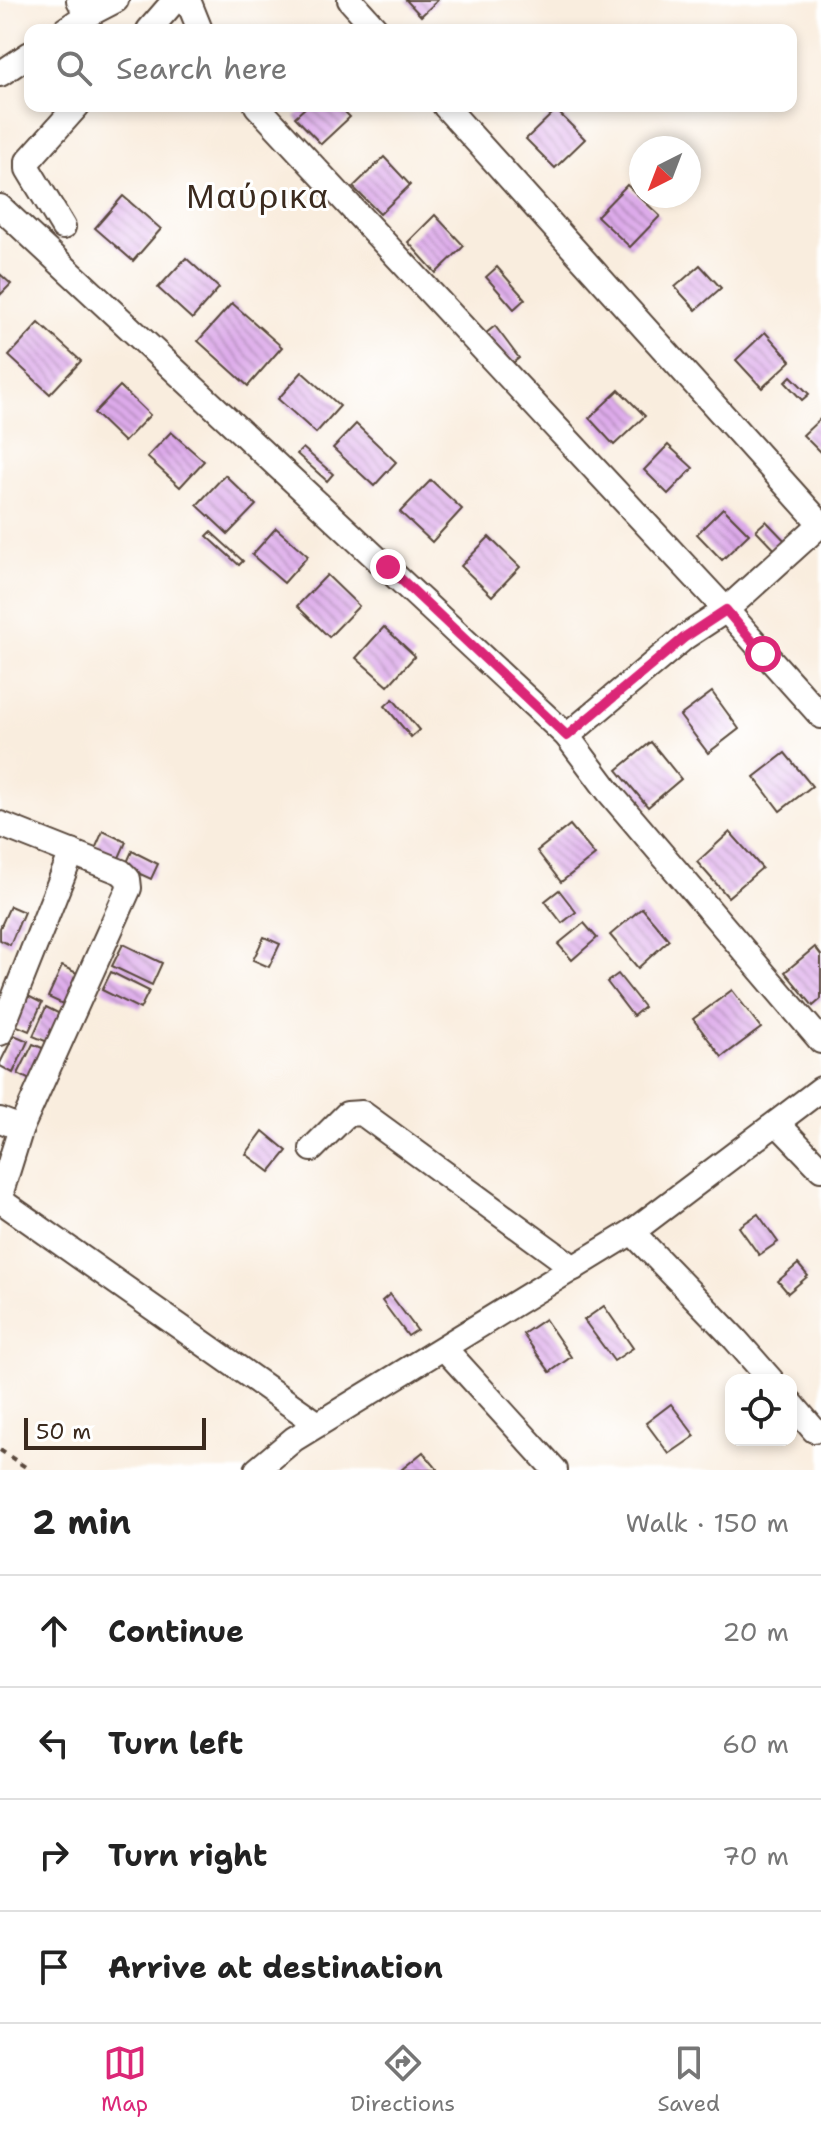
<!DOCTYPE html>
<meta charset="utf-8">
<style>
body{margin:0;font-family:"Shantell Sans",sans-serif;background:#f6f6f6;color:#222}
.controls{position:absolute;right:24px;bottom:24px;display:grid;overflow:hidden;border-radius:16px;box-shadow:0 4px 12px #0003}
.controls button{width:72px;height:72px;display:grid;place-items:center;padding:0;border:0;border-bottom:2px solid #e0e0e0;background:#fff;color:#222;font:40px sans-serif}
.compass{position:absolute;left:629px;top:136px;width:72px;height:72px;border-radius:50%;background:#fff;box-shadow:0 4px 12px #0003;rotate:222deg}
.scale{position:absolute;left:24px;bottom:20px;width:182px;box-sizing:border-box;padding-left:8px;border:4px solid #3b2a1e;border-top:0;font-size:22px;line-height:28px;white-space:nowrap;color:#3b2a1e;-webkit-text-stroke:6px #fff;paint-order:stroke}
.stop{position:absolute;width:24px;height:24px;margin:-18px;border:6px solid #db2777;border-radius:50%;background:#fff}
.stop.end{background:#db2777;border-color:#fff;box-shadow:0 2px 8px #0008}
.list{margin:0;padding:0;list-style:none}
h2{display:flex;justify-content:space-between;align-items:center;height:104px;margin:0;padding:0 32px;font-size:34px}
h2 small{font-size:26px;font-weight:400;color:#767676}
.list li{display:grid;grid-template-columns:52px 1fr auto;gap:24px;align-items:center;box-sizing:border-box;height:112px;padding:0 32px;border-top:2px solid #e0e0e0}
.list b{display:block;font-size:30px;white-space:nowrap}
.list em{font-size:26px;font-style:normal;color:#767676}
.icon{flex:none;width:44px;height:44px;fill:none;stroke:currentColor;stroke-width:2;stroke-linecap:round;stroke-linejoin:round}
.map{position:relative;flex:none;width:821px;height:1470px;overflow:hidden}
.search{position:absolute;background:#fff;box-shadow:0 4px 12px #0003;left:24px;right:24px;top:24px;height:88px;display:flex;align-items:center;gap:20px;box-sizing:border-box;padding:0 28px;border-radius:16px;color:#767676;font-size:30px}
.sheet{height:552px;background:#fff}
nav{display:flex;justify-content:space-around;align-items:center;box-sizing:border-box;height:112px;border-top:2px solid #e0e0e0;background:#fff;font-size:22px;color:#767676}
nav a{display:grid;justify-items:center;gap:4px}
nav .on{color:#db2777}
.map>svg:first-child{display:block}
.building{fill:url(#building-back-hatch)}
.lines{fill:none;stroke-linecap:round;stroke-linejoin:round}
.minor-casing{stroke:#58473b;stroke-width:28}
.path{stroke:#58473b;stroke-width:4;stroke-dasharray:6 6;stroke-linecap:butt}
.minor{stroke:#fff;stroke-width:24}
.route{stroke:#db2777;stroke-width:10}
.labels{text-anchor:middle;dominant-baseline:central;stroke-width:6;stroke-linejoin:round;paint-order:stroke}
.quarter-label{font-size:34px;letter-spacing:2px;fill:#3b2a1e;stroke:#fff}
</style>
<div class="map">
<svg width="821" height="1470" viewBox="0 0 821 1470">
<defs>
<pattern id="building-back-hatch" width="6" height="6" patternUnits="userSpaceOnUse" patternTransform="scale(2)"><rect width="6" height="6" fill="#ddaaea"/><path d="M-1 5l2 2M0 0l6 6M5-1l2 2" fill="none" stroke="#b48bbd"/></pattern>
</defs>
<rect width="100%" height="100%" fill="#fff"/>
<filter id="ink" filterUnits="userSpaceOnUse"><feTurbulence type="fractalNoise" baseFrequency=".0125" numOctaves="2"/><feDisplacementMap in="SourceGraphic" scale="16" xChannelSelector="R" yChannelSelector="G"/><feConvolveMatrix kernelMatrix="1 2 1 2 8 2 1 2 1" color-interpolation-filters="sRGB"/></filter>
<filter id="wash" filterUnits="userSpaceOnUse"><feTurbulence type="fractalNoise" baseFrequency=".006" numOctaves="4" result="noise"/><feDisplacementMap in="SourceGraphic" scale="32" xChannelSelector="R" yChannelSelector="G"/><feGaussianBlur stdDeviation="1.8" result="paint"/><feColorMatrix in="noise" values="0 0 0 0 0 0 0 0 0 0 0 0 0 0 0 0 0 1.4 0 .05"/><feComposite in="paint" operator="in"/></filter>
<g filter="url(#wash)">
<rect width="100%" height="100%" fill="#f9edde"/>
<g id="blocks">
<g class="building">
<polygon points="406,0 438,0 421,16"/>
<polygon points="307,106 339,106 350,117 321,144 295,117"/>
<polygon points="556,110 585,139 555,168 526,139"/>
<polygon points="384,157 410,185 380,214 353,187"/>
<polygon points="627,185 660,216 630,247 597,216"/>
<polygon points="123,196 161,229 133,261 95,228"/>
<polygon points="435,215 464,246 436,273 408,242"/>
<polygon points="186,258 219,288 192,319 158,288"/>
<polygon points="700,265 721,288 696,310 675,287"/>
<polygon points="497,267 525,299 514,309 486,277"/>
<polygon points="0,274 11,284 0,295"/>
<polygon points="232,303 282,347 248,386 198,341"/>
<polygon points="39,323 81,361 50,394 9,356"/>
<polygon points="495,326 519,358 509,366 485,334"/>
<polygon points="765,332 791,361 762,388 736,360"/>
<polygon points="302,372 340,406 316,433 278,399"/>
<polygon points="791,376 809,394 802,400 785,382"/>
<polygon points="120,386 150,415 124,442 94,413"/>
<polygon points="619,390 645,416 614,445 589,418"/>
<polygon points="821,418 821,453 803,435"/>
<polygon points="356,424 396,462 374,486 333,448"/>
<polygon points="171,432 204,461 180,487 147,457"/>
<polygon points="668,445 693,468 668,494 644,470"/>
<polygon points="303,448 333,474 327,481 297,454"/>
<polygon points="225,475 256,505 228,534 197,505"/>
<polygon points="431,480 462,509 432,542 400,512"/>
<polygon points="723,508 749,534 722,560 697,534"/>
<polygon points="766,521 790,546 780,555 756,530"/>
<polygon points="276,528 308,556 284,583 252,555"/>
<polygon points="211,532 243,561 239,565 207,536"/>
<polygon points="489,537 520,567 492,596 461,566"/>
<polygon points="327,575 359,606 329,637 297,606"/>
<polygon points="384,627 415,656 388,686 356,658"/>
<polygon points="712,692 739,729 708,753 680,716"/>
<polygon points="393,699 419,730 411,737 385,706"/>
<polygon points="651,742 681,779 648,807 617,770"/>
<polygon points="785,753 812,786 780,811 754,777"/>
<polygon points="570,825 595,855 561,882 537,851"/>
<polygon points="103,831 126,842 118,860 95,849"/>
<polygon points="730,832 762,868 728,897 697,862"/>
<polygon points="132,851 158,864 151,879 125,867"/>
<polygon points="559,890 576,912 562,923 545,901"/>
<polygon points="10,906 24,912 10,945 0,940 0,928"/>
<polygon points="642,908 669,940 638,968 610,935"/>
<polygon points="584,923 597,938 572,960 558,944"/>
<polygon points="264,937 280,944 269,967 253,960"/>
<polygon points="123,944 162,963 152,985 112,966"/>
<polygon points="815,947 821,955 821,999 813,1006 785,972"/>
<polygon points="62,966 81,975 67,1006 48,997"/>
<polygon points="111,972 149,991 140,1009 102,990"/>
<polygon points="618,974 644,1007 633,1016 607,982"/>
<polygon points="732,990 761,1028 722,1057 693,1019"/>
<polygon points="28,996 42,1003 29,1031 15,1025"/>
<polygon points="46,1007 62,1015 50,1043 33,1036"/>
<polygon points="14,1035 28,1041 13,1073 0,1066 0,1063"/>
<polygon points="33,1044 47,1050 32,1081 18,1074"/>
<polygon points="263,1131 287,1151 270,1172 246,1154"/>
<polygon points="758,1214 778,1242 759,1255 739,1227"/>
<polygon points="798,1264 808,1276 788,1293 778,1281"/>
<polygon points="390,1294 417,1330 408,1336 382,1301"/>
<polygon points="604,1306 633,1348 614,1361 584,1320"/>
<polygon points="545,1319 571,1357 550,1372 523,1334"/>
<polygon points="671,1404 695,1436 669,1454 646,1423"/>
<polygon points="423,1452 438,1470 401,1470"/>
</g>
</g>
</g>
<g filter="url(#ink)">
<use href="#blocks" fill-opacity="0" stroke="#58473b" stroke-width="2"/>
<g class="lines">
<defs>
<g id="minor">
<polyline points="79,0 87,15 116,0"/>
<polyline points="188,0 200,30"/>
<polyline points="350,0 377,30"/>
<polyline points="65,30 87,15"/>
<polyline points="149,30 175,0"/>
<polyline points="0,74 30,54"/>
<polyline points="257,106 726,610 821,524"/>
<polyline points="445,106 821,524"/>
<polyline points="0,207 567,736 609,792 821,1041"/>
<polyline points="63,227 28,169 28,161 77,106"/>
<polyline points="567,736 685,637 726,610 821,716"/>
<polyline points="0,824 121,872 128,879 129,888 21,1128 0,1120"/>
<polyline points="0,1033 72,852"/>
<polyline points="777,1123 821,1169"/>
<polyline points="21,1128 1,1192 4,1203 318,1424"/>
<polyline points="312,1149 347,1114 362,1113 574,1268"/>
<polyline points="632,1232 735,1339 771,1380"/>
<polyline points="444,1348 555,1470"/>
<polyline points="791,1403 814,1430"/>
<polyline points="257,1470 294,1439 632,1232 821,1089"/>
</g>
</defs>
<use href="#minor" class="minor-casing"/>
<polyline class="path" points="0,1450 30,1470"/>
<use href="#minor" class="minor"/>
</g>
</g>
<g class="lines" filter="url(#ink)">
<polyline class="route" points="388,567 567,736 685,637 726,610 763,654"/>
</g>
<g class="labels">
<g class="quarter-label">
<text x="258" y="196">Μαύρικα</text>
</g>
</g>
</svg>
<div class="controls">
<button><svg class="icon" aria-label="locate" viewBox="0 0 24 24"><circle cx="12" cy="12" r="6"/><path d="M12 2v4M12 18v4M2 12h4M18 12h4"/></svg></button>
</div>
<svg class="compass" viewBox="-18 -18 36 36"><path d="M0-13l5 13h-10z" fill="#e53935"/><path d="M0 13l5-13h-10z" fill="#767676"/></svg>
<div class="scale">50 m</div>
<div class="stop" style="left:763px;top:654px"></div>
<div class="stop end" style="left:388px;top:567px"></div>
<div class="search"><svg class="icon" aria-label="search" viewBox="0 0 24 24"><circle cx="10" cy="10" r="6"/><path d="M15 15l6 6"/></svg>Search here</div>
</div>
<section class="sheet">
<h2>2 min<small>Walk · 150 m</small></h2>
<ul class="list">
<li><svg class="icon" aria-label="ahead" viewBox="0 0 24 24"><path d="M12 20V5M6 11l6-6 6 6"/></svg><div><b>Continue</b></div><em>20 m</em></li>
<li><svg class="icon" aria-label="left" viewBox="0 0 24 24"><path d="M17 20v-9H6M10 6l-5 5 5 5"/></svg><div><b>Turn left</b></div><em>60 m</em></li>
<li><svg class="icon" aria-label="right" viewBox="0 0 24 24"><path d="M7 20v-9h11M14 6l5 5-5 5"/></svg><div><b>Turn right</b></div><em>70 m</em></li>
<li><svg class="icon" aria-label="arrive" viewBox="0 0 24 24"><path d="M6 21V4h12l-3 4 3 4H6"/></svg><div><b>Arrive at destination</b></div></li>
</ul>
</section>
<nav>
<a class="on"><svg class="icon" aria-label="map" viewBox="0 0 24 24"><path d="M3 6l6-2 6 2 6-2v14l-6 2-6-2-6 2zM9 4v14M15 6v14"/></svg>Map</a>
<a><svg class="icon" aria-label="directions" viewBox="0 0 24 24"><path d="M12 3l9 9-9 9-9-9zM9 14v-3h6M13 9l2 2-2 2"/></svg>Directions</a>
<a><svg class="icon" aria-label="saved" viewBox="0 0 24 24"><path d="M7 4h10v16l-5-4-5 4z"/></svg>Saved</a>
</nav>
